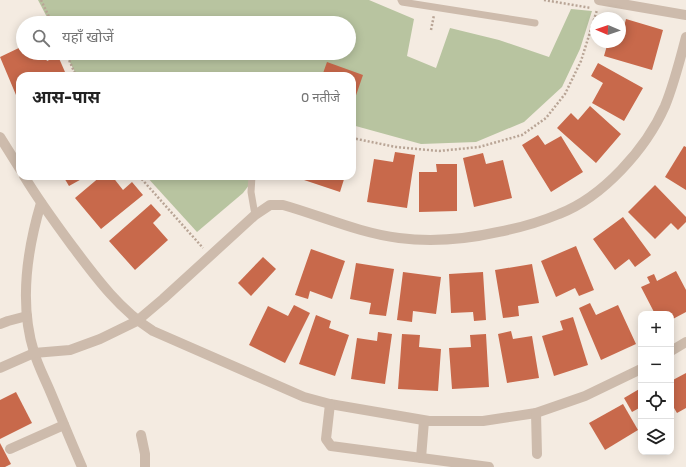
<!DOCTYPE html>
<html lang="hi">
<meta charset="utf-8">
<style>
body{margin:0;font-family:Rubik,"Noto Sans Devanagari",sans-serif;background:#f6f6f6;color:#222}
.controls{position:absolute;right:12px;bottom:12px;display:grid;overflow:hidden;border-radius:8px;box-shadow:0 2px 10px #0003}
.controls button{width:36px;height:36px;display:grid;place-items:center;padding:0;border:0;border-bottom:1px solid #e0e0e0;background:#fff;color:#222;font:20px sans-serif}
.compass{position:absolute;left:590px;top:12px;width:36px;height:36px;border-radius:50%;background:#fff;box-shadow:0 2px 10px #0003;rotate:272deg}
.list{margin:0;padding:0;list-style:none}
h2{display:flex;justify-content:space-between;align-items:center;height:52px;margin:0;padding:0 16px;font-size:17px}
h2 small{font-size:13px;font-weight:400;color:#767676}
.icon{flex:none;width:22px;height:22px;fill:none;stroke:currentColor;stroke-width:2;stroke-linecap:round;stroke-linejoin:round}
.map{position:relative;flex:none;width:686px;height:467px;overflow:hidden}
.search{position:absolute;background:#fff;box-shadow:0 2px 10px #0003;left:16px;top:16px;width:340px;height:44px;display:flex;align-items:center;gap:10px;box-sizing:border-box;padding:0 14px;border-radius:22px;color:#767676;font-size:15px}
.panel{position:absolute;background:#fff;box-shadow:0 2px 10px #0003;left:16px;top:72px;width:340px;height:108px;border-radius:12px}
.map>svg:first-child{display:block}
.green{fill:#b8c4a0}
.building{fill:#c8694b}
.lines{fill:none;stroke-linecap:round;stroke-linejoin:round}
.path{stroke:#b9a596;stroke-width:2.5;stroke-dasharray:2 2;stroke-linecap:butt}
.lane{stroke:#cdbbac;stroke-width:7}
.street{stroke:#cdbbac;stroke-width:10}
</style>
<div class="map">
<svg width="686" height="467" viewBox="0 0 686 467">
<rect width="100%" height="100%" fill="#f4ebe1"/>
<g class="green">
<polygon points="38,0 369,0 414,19 407,56 436,68 450,28 499,40 549,57 571,9 592,11 580,49 562,87 524,122 476,142 421,144 352,125 352,76 77,76 65,53 349,53 349,23 50,23"/>
<polygon points="146,176 256,176 243,193 197,232"/>
</g>
<g class="building">
<polygon points="626,19 663,30 652,70 604,56 608,42 620,42"/>
<polygon points="23,46 23,53 43,53 47,61 58,56 65,72 57,76 20,76 20,93 16,95 0,57"/>
<polygon points="327,62 363,75 352,107 352,76 322,76"/>
<polygon points="598,63 643,88 624,121 592,103 603,83 591,76"/>
<polygon points="590,106 621,134 596,163 557,128 571,113 578,120"/>
<polygon points="538,135 545,145 561,136 583,172 551,192 522,145"/>
<polygon points="684,146 686,147 686,190 665,177"/>
<polygon points="395,152 415,155 407,208 367,202 374,159 393,162"/>
<polygon points="483,153 486,164 503,160 512,198 474,207 463,158"/>
<polygon points="436,164 457,164 457,211 419,212 419,172 437,172"/>
<polygon points="63,176 87,176 69,186"/>
<polygon points="101,176 112,176 123,190 132,182 143,195 101,229 75,198"/>
<polygon points="305,176 345,176 340,192 304,180"/>
<polygon points="655,185 686,217 686,222 678,230 671,223 655,239 628,212"/>
<polygon points="151,204 161,215 153,223 168,240 135,270 109,241"/>
<polygon points="623,217 651,255 635,267 629,259 615,270 593,239"/>
<polygon points="576,246 594,290 579,296 575,288 556,297 541,261"/>
<polygon points="311,249 345,261 332,299 310,291 308,299 295,295"/>
<polygon points="263,257 276,269 251,296 238,283"/>
<polygon points="356,263 394,269 386,316 369,314 371,303 350,299"/>
<polygon points="532,264 539,303 518,306 519,316 503,318 495,270"/>
<polygon points="676,271 686,290 686,312 671,320 671,314 655,314 641,287 650,283 647,277 654,274 657,281"/>
<polygon points="403,272 441,277 436,314 413,311 412,322 397,320"/>
<polygon points="483,272 486,320 474,321 473,312 451,313 449,274"/>
<polygon points="590,303 596,315 618,305 636,344 601,360 579,308"/>
<polygon points="294,305 310,313 285,363 249,345 268,306 288,316"/>
<polygon points="316,315 331,321 329,328 349,335 335,376 299,364"/>
<polygon points="573,317 588,365 554,376 542,336 563,330 560,321"/>
<polygon points="511,331 513,339 532,336 539,378 507,383 498,334"/>
<polygon points="378,332 392,334 385,384 351,379 357,338 377,341"/>
<polygon points="402,334 420,335 419,347 441,349 438,391 398,389"/>
<polygon points="486,334 489,387 452,389 449,348 471,347 470,335"/>
<polygon points="686,373 686,408 677,413 671,403 671,381"/>
<polygon points="641,388 641,407 632,412 624,398"/>
<polygon points="16,392 32,423 0,439 0,400"/>
<polygon points="623,404 638,430 605,450 589,423"/>
<polygon points="0,443 11,464 5,467 0,467"/>
</g>
<g class="lines">
<g class="path">
<polyline points="41,0 52,23"/>
<polyline points="544,0 591,8"/>
<polyline points="431,30 434,15"/>
<polyline points="66,53 76,76"/>
<polyline points="352,138 396,147 439,151 479,147 522,135 546,118 565,94 581,61 597,10"/>
<polyline points="139,176 203,248"/>
</g>
<g class="lane">
<polyline points="401,0 402,2 535,23"/>
<polyline points="252,176 251,192 255,215"/>
</g>
<g class="street">
<polyline points="599,0 686,15"/>
<polyline points="0,137 20,169"/>
<path d="M 24,176 C 39,201 56,224 73,247 C 97,279 120,310 153,331 L 304,397 L 330,404 L 429,421 L 483,421 L 536,413 L 585,396 L 641,369"/>
<path d="M 41,203 C 27,250 19,304 34,352 C 38,366 45,379 50,391 C 61,417 71,442 82,467"/>
<polyline points="0,324 8,321 27,316"/>
<polyline points="671,351 686,342"/>
<path d="M 0,368 L 34,353 L 70,350 L 100,339 L 137,321 L 163,299 L 255,215 L 270,205 L 283,205 C 322,216 359,233 399,238 C 431,242 467,239 498,232 C 519,228 540,222 559,214 C 603,197 646,149 665,106 C 674,84 680,60 686,37"/>
<polyline points="330,404 326,439 331,446 489,467"/>
<polyline points="536,413 537,454"/>
<polyline points="141,435 145,454 145,467"/>
<polyline points="10,449 64,425"/>
<polyline points="421,458 424,421"/>
</g>
</g>
</svg>
<div class="controls">
<button>+</button>
<button>−</button>
<button><svg class="icon" aria-label="locate" viewBox="0 0 24 24"><circle cx="12" cy="12" r="6"/><path d="M12 2v4M12 18v4M2 12h4M18 12h4"/></svg></button>
<button><svg class="icon" aria-label="layers" viewBox="0 0 24 24"><path d="M12 4l9 5-9 5-9-5zM3 14l9 5 9-5"/></svg></button>
</div>
<svg class="compass" viewBox="-18 -18 36 36"><path d="M0-13l5 13h-10z" fill="#e53935"/><path d="M0 13l5-13h-10z" fill="#767676"/></svg>
<div class="search"><svg class="icon" aria-label="search" viewBox="0 0 24 24"><circle cx="10" cy="10" r="6"/><path d="M15 15l6 6"/></svg>यहाँ खोजें</div>
<section class="panel">
<h2>आस-पास<small>0 नतीजे</small></h2>
<ul class="list">
</ul>
</section>
</div>
